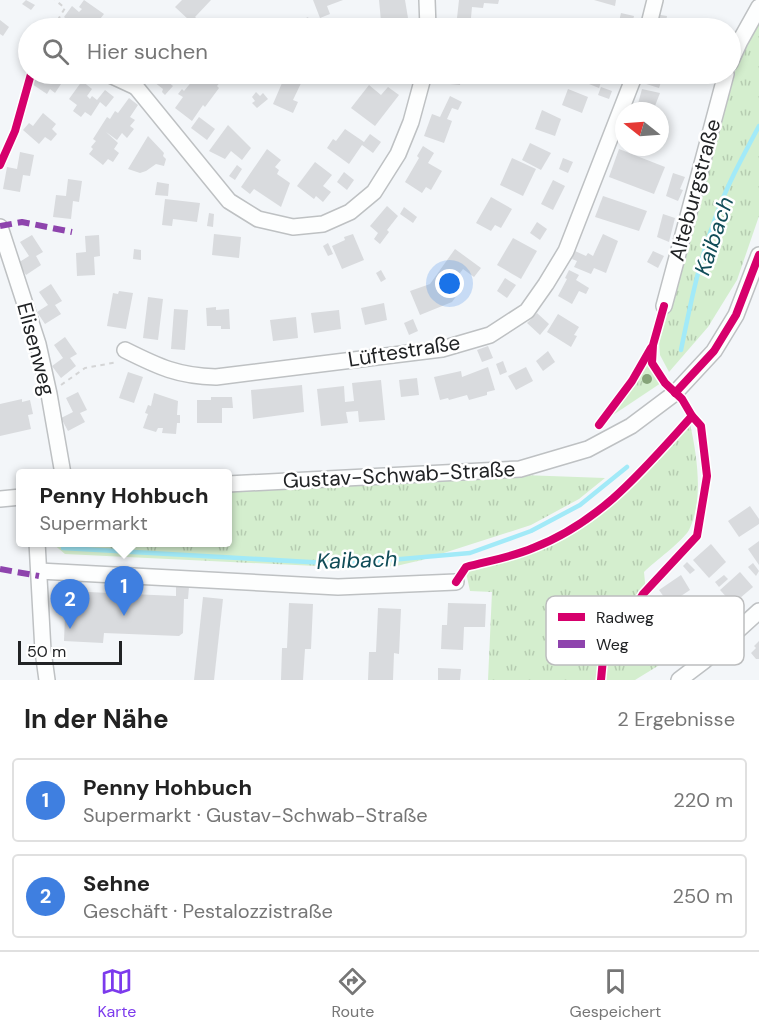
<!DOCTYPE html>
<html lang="de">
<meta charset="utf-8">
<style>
body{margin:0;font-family:"DM Sans",sans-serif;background:#f2f2f2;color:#222}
.compass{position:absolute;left:615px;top:102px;width:54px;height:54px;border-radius:50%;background:#fff;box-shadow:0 3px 9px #0003;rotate:287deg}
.scale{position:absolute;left:18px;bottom:15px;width:104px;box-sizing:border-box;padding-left:6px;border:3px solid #212325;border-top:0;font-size:16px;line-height:21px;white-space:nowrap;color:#212325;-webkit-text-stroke:4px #fff;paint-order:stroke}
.you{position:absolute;left:450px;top:284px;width:21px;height:21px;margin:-15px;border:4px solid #fff;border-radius:50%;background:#1a73e8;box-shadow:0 0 0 9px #1a73e833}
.badge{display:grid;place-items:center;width:39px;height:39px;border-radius:50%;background:#7c3aed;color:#fff;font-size:20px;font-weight:700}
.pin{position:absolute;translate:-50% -50px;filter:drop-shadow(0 2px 3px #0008)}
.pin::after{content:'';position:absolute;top:32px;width:21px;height:18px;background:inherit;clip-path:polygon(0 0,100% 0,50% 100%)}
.popup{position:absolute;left:16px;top:469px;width:216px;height:78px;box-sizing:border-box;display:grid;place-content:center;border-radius:6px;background:#fff;filter:drop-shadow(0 2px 4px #0005);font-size:20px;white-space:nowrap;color:#767676}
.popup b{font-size:22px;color:#222}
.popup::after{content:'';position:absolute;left:50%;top:100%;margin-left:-12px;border:12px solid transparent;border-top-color:#fff}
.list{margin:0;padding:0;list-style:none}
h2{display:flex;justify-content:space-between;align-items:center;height:78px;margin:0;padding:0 24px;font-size:26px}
h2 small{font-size:20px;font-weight:400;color:#767676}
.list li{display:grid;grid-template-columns:39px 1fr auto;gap:18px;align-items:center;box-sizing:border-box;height:84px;margin:0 12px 12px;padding:0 12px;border:2px solid #e0e0e0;border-radius:6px}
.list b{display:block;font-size:22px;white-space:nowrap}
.list p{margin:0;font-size:20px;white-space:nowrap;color:#767676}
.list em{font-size:20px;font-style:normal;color:#767676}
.icon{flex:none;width:33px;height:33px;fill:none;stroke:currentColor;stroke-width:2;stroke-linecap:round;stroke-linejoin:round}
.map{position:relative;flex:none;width:759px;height:680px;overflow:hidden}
.search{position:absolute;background:#fff;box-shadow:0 3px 9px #0003;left:18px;right:18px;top:18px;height:66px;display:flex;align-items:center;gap:15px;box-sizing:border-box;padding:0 21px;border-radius:33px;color:#767676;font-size:22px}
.sheet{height:270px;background:#fff}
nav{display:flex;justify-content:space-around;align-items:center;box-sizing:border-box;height:84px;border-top:2px solid #e0e0e0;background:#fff;font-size:16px;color:#767676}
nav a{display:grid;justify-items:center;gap:3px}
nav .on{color:#7c3aed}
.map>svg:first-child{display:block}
.grass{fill:url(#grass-tufts)}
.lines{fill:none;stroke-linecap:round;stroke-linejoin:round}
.stream{stroke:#a2eaf8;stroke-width:4.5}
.building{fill:#d9dbde}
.minor-casing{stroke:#bec1c3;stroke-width:18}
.path{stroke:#d4d5d6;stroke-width:2;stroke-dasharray:4.5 4.5;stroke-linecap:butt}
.minor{stroke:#fdfefe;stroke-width:15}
.quiet{stroke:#8e44ad;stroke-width:6;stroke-dasharray:12 6;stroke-linecap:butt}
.cycleway-casing{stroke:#fff;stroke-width:11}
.cycleway{stroke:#d6006c;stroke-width:8}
.tree{fill:#86a479}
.labels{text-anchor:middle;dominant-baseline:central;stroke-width:5;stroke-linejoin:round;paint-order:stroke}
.street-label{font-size:21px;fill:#212325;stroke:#fff}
.water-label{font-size:22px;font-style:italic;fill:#114d58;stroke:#fff}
.key{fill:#fff;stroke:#bcbdbe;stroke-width:1.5}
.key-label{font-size:16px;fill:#212325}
</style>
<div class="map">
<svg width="759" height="680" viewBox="0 0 759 680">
<defs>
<pattern id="grass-tufts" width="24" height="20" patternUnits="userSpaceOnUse" patternTransform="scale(1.5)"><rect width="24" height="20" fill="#d4eece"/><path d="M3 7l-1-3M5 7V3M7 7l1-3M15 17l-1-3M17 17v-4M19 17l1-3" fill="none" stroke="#b6ccb1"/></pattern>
</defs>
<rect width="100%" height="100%" fill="#f3f6f9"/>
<g class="grass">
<polygon points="759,19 759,216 737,280 708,327 669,372 660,355 659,342 732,78"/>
<polygon points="648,360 661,383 613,415 611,412 634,383"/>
<path d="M 690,424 C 697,455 704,500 689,530 C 683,541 654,562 644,572 L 646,593 L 679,653 L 635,680 L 488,680 L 492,592 L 470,591 L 464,563 L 533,544 L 586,517 L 627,484 Z"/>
<polygon points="522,475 605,478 579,499 531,525 422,560 396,566 337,567 65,554 52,543 228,542 228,491"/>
</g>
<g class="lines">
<g class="stream">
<path d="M 681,350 C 690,306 699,261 715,219 C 726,187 743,156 759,126"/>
<polyline points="63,548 344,564 470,553 531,531 580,505 627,467"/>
</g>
</g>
<g class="building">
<polygon points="26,0 35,5 31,10 22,4"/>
<polygon points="84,0 104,14 93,28 86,24 83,28 78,28 64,17 72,6 79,12 82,9 79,7"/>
<polygon points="182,0 211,0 195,17 207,28 181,28 189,20 175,7"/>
<polygon points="313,0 343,0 327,6 330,14 320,18"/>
<polygon points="379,0 405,0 408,18 381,21"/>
<polygon points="459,0 499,0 498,4 484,3 483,8 472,7 470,28 456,27"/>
<polygon points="594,0 616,0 615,6"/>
<polygon points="621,13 634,16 631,28 618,26"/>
<polygon points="654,14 667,16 665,28 657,28 658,26 652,25"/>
<polygon points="308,17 312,28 294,28 292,25"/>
<polygon points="587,18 607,24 606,28 585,28"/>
<polygon points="0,20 9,27 3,36 0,34"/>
<polygon points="39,74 60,74 55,81 61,84 55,93 50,89 47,94 32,84"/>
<polygon points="149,74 162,74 170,80 168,82 173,86 165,95 162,92 163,89 154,82 156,79"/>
<polygon points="204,74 232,74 226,82 222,80 217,86 219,88 205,107 203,105 192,121 175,108 183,97 178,94 182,89 184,91 193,80 197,83"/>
<polygon points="283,74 292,74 303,79 293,100 298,102 293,113 273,104 282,83 279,82"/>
<polygon points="442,74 462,74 460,85 440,83"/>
<polygon points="581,74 604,74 599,88 579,80"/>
<polygon points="646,74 671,74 669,78 663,76 659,88 643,83"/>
<polygon points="82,81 92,89 87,96 90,99 92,96 97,100 105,90 114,97 106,107 100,102 91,116 85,112 81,117 73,111 77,105 69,99"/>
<polygon points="369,85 381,95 388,87 399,95 375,126 351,108"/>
<polygon points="601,87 612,91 609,99 598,95"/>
<polygon points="568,89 588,97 582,113 562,105"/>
<polygon points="642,89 660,93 653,111 636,111"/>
<polygon points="256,92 260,96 263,93 268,99 257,108 252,103 255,101 252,97"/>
<polygon points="450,96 462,102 458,110 452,108 447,119 452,121 444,143 424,136 432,114 440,117"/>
<polygon points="129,98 138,105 130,117 135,120 130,126 134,129 127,138 122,133 117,140 106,132 118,143 114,149 119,153 113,162 108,159 103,165 89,154 93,149 91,147 96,141 93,139 107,117 110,119 115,111 118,113"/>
<polygon points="542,110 561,119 555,136 535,129"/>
<polygon points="43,113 56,124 52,129 57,134 51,141 45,137 39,144 23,130 29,123 33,126"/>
<polygon points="199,117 215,129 207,140 191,128"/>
<polygon points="228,125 251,148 242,160 231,151 225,159 209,151"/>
<polygon points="345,129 364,142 370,134 381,142 373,153 362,145 349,164 327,148 333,139 336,141"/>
<polygon points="148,136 164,153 163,156 166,159 164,166 156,164 146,171 140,173 128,169"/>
<polygon points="530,143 551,153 541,170 522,160"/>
<polygon points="423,146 434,153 428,163 442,171 431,190 426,187 422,193 405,182 419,158 417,156"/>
<polygon points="267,149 281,160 275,167 279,170 277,174 290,183 281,207 254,189 250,194 241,187"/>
<polygon points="619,149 665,167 654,194 609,177"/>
<polygon points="20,152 34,155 30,176 23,175 20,192 3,189 7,167 17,169"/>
<polygon points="512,158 536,169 523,196 500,185"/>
<polygon points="563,158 573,162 568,173 559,169"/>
<polygon points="315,162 332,175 323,186 331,192 323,202 316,196 314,199 297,186"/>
<polygon points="237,165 242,169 235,180 229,176"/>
<polygon points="344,172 354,180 347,190 337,182"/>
<polygon points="673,173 685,177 680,189 683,190 678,201 666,196"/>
<polygon points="68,179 82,181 79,202 73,201 71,219 53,217 56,195 66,196"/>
<polygon points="553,180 565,186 553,210 541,204"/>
<polygon points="157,182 169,184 168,196 155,195"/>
<polygon points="603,196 647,211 639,231 595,217"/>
<polygon points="491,197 512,209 501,228 495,225 491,231 476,223"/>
<polygon points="165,199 200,203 197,222 173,219 172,226 162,225"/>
<polygon points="387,206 398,216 387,230 389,232 380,244 374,239 378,233 370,226"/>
<polygon points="404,207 417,217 413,223 400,214"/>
<polygon points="209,213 214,214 213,227 207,226"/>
<polygon points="663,214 675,218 669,242 657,237"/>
<polygon points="537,222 547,229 540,240 530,233"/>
<polygon points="214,234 241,237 239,258 212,255"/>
<polygon points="353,234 364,260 342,269 332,246 345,240 344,237"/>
<polygon points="603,234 618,241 606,273 594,268 591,274 574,267 577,261 572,259 575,251 586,256 588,253 593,256"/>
<polygon points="32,235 43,252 36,256 41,265 26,275 18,263 29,256 20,242"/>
<polygon points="99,235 100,256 94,257 95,275 77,276 76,253 86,252 85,236"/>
<polygon points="513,238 537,251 521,279 497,265"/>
<polygon points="328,243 333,254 328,256 323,246"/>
<polygon points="134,249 141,250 141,260 133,259"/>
<polygon points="455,249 481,268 474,277 463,269 451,285 460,291 452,302 420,315 410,291 430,284"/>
<polygon points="653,251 664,256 658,268 647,262"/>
<polygon points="381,270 386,279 381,282 376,273"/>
<polygon points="569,270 579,275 576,280 589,288 586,294 579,291 572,304 558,296 567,279 565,278"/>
<polygon points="505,278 516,285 507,298 497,291"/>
<polygon points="51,284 62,301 55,305 61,314 45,324 37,312 48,305 39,292"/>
<polygon points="119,291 133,293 126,329 107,326 113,293 118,294"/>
<polygon points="148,297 163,299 158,340 143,338"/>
<polygon points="384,303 387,320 365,325 361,308"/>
<polygon points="216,307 216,310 229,309 230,329 221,329 221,326 207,326 206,308"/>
<polygon points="174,309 188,310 185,350 171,349"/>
<polygon points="339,310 341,329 314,333 311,313"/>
<polygon points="537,313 549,324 540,335 527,323"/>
<polygon points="558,314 579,327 574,335 577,336 571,347 547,332"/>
<polygon points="296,317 298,338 273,341 270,320"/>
<polygon points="413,319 418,331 409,335 404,323"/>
<polygon points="65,337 77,354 70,358 76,366 61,378 52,366 63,358 54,345"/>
<polygon points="488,346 493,358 482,362 477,350"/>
<polygon points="548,351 555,362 543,371 536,361"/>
<polygon points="503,361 507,372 500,375 496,364"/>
<polygon points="488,367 495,390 487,392 487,395 469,400 467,395 449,400 448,398 440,400 434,377 461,371 462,377"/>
<polygon points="526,367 533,381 516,390 508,376"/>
<polygon points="128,372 143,377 134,403 119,398"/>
<polygon points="417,378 419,395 401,397 399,380"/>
<polygon points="381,380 385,420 359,422 358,411 346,412 348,423 321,426 317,389 344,386 345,402 354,401 352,383"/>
<polygon points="302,385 304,412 253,419 251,390"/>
<polygon points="78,392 87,410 80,413 85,422 68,431 61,418 73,412 66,398"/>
<polygon points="154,393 178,401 177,415 180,415 180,423 177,423 176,434 162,433 163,428 158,428 156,432 143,428 148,414 145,413 148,405 151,406"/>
<polygon points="211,397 232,397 233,408 222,408 222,423 197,423 197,400 211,400"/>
<polygon points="22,399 22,402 30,400 33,414 28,415 31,429 0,436 0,404"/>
<polygon points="750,506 759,519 759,524 739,537 728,521"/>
<polygon points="759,541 759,565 748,549"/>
<polygon points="711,544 726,562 709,578 693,560"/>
<polygon points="687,562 695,570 690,574 683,566"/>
<polygon points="753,563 759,571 756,576 748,567"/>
<polygon points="740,572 753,587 733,604 720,590"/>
<polygon points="681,575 690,590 669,604 659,590"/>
<polygon points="724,575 728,579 719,587 715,582"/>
<polygon points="176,587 189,587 188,599 184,599 183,633 179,636 104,633 103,643 64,641 66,591 176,596"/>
<polygon points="203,597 223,599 214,680 194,680"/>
<polygon points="289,603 313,604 311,649 305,649 303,680 281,680 282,648 287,648"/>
<polygon points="448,603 486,604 485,627 464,627 463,650 441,649 442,625 447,625"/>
<polygon points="703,607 712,621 690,635 681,621"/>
<polygon points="378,608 401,609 399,654 394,653 393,680 368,680 369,652 376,652"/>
<polygon points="683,632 689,643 678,648 673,637"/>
<polygon points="759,641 759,659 756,659 751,653 756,648 754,646"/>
<polygon points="438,668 461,669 460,680 438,680"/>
</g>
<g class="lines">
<defs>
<g id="minor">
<polyline points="427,0 428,28"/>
<polyline points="648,28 655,0"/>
<polyline points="730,63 740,41 759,7"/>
<polyline points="108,74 136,87"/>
<polyline points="132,74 136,87 229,201 258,219 293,227 323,224 350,212 374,192 398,154 411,122 424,74"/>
<polyline points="0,227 38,344 49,394 63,474"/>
<polyline points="664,306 726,74"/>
<path d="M 125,350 C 159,367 178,376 216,377 L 442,349 L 490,335 L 527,311 L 546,284 L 566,251 L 635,74"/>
<polyline points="228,484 520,469 588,449 631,426 675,393 714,351 736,315 759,255"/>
<polyline points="0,499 21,497"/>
<polyline points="37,542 43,651 47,680"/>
<polyline points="39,571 338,587 456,582"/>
<polyline points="679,680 704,661 759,611"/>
</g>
</defs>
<use href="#minor" class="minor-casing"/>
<g class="path">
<polyline points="57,20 68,28"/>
<polyline points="53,28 65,8 55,0"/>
<polyline points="0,165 15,131 31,74"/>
<polyline points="61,385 85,368 118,362"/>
</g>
<use href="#minor" class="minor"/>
<g class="quiet">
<polyline points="0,226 22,222 72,232"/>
<polyline points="0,569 39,576"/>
</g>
<defs>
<g id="cycleway">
<polyline points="0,165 15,131 31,74"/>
<polyline points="675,393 714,351 736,315 759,255"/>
<polyline points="599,425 632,381 651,348"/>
<path d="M 456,582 L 466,567 C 488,561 512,557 533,548 C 601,522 644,469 692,416"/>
<polyline points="601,680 603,659 643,594 697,536 707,476 701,426 692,416 682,399 665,383 652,363 653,345 664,306"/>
</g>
</defs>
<use href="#cycleway" class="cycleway-casing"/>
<use href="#cycleway" class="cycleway"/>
</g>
<circle class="tree" cx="647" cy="379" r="5"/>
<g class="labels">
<g class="street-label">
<text transform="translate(695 190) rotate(-75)">Alteburgstraße</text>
<text transform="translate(36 349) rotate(75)">Elisenweg</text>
<text transform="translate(404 351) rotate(-9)">Lüftestraße</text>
<text transform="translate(399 475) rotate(-3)">Gustav-Schwab-Straße</text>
</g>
<g class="water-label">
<text transform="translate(714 236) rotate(-72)">Kaibach</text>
<text transform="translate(357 560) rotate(-2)">Kaibach</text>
</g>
</g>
<rect x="546" y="596" width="198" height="69" rx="9" class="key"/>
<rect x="558" y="613" width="27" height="8" fill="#d6006c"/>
<rect x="558" y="640" width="27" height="8" fill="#8e44ad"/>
<g class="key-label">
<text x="596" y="623">Radweg</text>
<text x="596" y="650">Weg</text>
</g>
</svg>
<svg class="compass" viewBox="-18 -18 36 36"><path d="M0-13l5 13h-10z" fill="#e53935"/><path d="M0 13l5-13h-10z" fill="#767676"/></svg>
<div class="scale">50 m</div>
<div class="you"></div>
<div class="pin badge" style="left:124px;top:616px;background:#3f7fe0">1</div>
<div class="popup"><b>Penny Hohbuch</b>Supermarkt</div>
<div class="pin badge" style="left:70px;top:629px;background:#3f7fe0">2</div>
<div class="search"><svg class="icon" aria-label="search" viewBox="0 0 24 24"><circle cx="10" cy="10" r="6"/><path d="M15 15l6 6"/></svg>Hier suchen</div>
</div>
<section class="sheet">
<h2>In der Nähe<small>2 Ergebnisse</small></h2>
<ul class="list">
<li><span class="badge" style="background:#3f7fe0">1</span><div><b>Penny Hohbuch</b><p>Supermarkt · Gustav-Schwab-Straße</p></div><em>220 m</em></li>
<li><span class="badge" style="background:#3f7fe0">2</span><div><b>Sehne</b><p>Geschäft · Pestalozzistraße</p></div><em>250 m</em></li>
</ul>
</section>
<nav>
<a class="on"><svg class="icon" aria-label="map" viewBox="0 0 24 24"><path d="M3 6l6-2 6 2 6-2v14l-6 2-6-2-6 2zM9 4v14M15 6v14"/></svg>Karte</a>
<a><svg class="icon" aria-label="directions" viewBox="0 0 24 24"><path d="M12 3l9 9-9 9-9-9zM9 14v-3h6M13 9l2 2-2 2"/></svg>Route</a>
<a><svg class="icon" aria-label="saved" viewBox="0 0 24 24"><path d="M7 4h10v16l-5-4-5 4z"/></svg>Gespeichert</a>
</nav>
